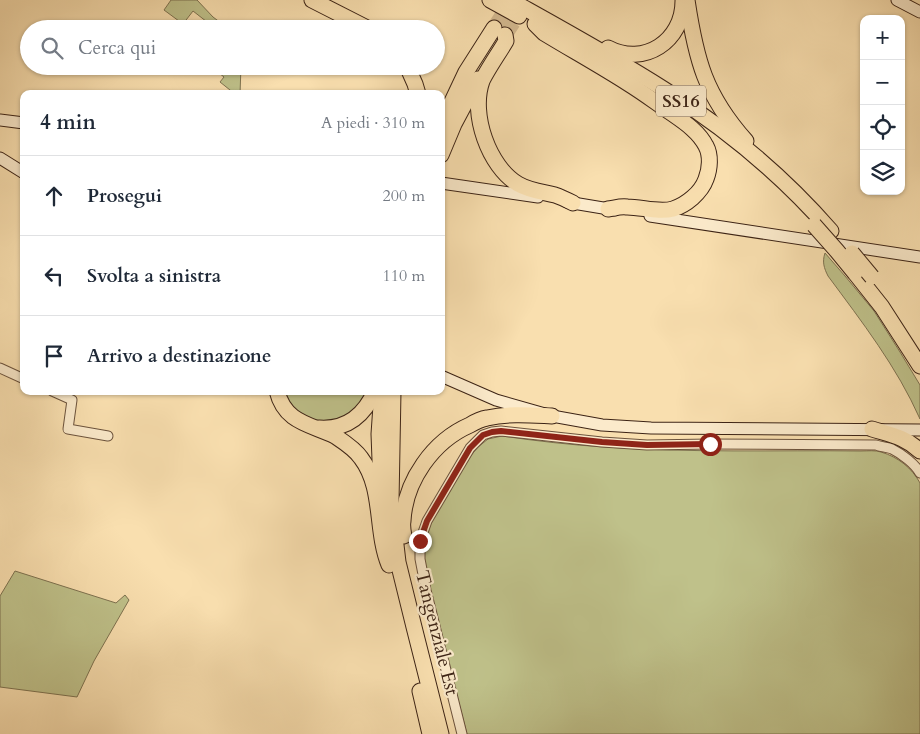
<!DOCTYPE html>
<html lang="it">
<meta charset="utf-8">
<style>
body{margin:0;font-family:Cardo,serif;background:#f2f2f3;color:#1f2937}
.controls{position:absolute;right:15px;top:15px;display:grid;overflow:hidden;border-radius:10px;box-shadow:0 1px 4px #0004}
.controls button{width:45px;height:45px;display:grid;place-items:center;padding:0;border:0;border-bottom:1px solid #e0e1e3;background:#fff;color:#1f2937;font:25px sans-serif}
.stop{position:absolute;width:15px;height:15px;margin:-11px;border:4px solid #8f2418;border-radius:50%;background:#fff}
.stop.end{background:#8f2418;border-color:#fff;box-shadow:0 1px 5px #0008}
.list{margin:0;padding:0;list-style:none}
h2{display:flex;justify-content:space-between;align-items:center;height:65px;margin:0;padding:0 20px;font-size:21px}
h2 small{font-size:16px;font-weight:400;color:#747a83}
.list li{display:grid;grid-template-columns:32px 1fr auto;gap:15px;align-items:center;box-sizing:border-box;height:80px;padding:0 20px;border-top:1px solid #e0e1e3}
.list b{display:block;font-size:19px;white-space:nowrap}
.list em{font-size:16px;font-style:normal;color:#747a83}
.icon{flex:none;width:28px;height:28px;fill:none;stroke:currentColor;stroke-width:2;stroke-linecap:round;stroke-linejoin:round}
.map{position:relative;flex:none;width:920px;height:734px;overflow:hidden}
.search{position:absolute;background:#fff;box-shadow:0 1px 4px #0004;left:20px;top:20px;width:425px;height:55px;display:flex;align-items:center;gap:12px;box-sizing:border-box;padding:0 18px;border-radius:28px;color:#747a83;font-size:19px}
.panel{position:absolute;background:#fff;box-shadow:0 1px 4px #0004;left:20px;top:90px;width:425px;height:305px;border-radius:10px}
.map>svg:first-child{display:block}
.green{fill:#bfc18a;stroke:#7e7250}
.lines{fill:none;stroke-linecap:round;stroke-linejoin:round}
.highway-tunnel{stroke:#d3b990;stroke-width:15;stroke-dasharray:15 8;stroke-linecap:butt}
.street-casing{stroke:#6b523c;stroke-width:11}
.secondary-casing{stroke:#3c2315;stroke-width:13}
.highway-casing{stroke:#3c2315;stroke-width:17}
.street{stroke:#fbeacb;stroke-width:9}
.secondary{stroke:#fbeacb;stroke-width:11}
.highway{stroke:#f9dfaf;stroke-width:15}
.highway-bridge-casing{stroke:#3c2315;stroke-width:17;stroke-linecap:butt}
.highway-bridge{stroke:#f9dfaf;stroke-width:15}
.route{stroke:#8f2418;stroke-width:6}
.labels{text-anchor:middle;dominant-baseline:central;stroke-width:4.5;stroke-linejoin:round;paint-order:stroke}
.shield{fill:#fbeacb;stroke:#755f4c;stroke-width:1}
.shield-label{font-size:18px;font-weight:bold;fill:#3c2315}
.street-label{font-size:19px;fill:#3c2315;stroke:#fbeacb}
</style>
<div class="map">
<svg width="920" height="734" viewBox="0 0 920 734">
<rect width="100%" height="100%" fill="#f9dfaf"/>
<filter id="stains"><feTurbulence type="fractalNoise" baseFrequency=".004" numOctaves="4"/><feColorMatrix values="0 0 0 0 .2 0 0 0 0 .09 0 0 0 0 .02 0 0 0 .5 -.17"/></filter>
<radialGradient id="worn" r=".72"><stop offset=".6" stop-color="#630" stop-opacity="0"/><stop offset="1" stop-color="#630" stop-opacity=".3"/></radialGradient>
<g class="green">
<polygon points="171,0 197,0 213,17 229,29 216,29 193,11 183,24 164,10"/>
<polygon points="214,66 241,66 240,94 235,94 220,82 224,77 219,73 220,71"/>
<path d="M 825,253 L 845,276 L 874,311 L 900,352 L 920,385 L 920,419 C 897,367 862,322 828,276 C 824,268 822,262 825,253 Z"/>
<polygon points="285,391 370,391 351,417 323,424 297,412 288,401"/>
<path d="M 502,436 C 537,441 571,445 605,447 C 690,453 776,450 861,451 C 868,451 875,450 881,452 C 898,457 912,468 920,483 L 920,734 L 467,734 L 433,603 L 424,559 L 425,538 L 430,522 L 469,458 L 478,447 L 488,439 Z"/>
<polygon points="15,571 116,603 125,595 129,600 94,661 77,697 0,687 0,596"/>
</g>
<g class="lines">
<g class="highway-tunnel">
<polyline points="494,28 512,0"/>
<polyline points="505,35 528,0"/>
</g>
<defs>
<g id="street">
<polyline points="0,368 24,379"/>
<polyline points="52,391 72,400 68,429 108,436"/>
<path d="M 462,734 L 426,590 L 420,559 L 420,541 L 427,521 L 470,448 L 483,435 L 492,432 L 501,431 L 602,442 L 647,445 L 710,444 L 876,445 C 881,447 887,447 892,449 C 902,454 915,464 920,473"/>
</g>
<g id="secondary">
<polyline points="897,0 920,12"/>
<polyline points="0,120 24,123"/>
<polyline points="0,158 24,173"/>
<polyline points="441,183 538,197"/>
<polyline points="567,202 615,210"/>
<polyline points="650,216 920,257"/>
<polyline points="441,376 496,400 552,416 602,425 651,428 920,430"/>
</g>
<g id="highway">
<polyline points="312,0 369,29"/>
<polyline points="490,0 519,16"/>
<path d="M 510,0 C 562,29 615,58 665,90 C 725,128 784,177 831,231"/>
<path d="M 687,0 C 696,60 705,95 746,141"/>
<path d="M 535,24 L 544,33 C 572,50 601,66 629,84 C 642,92 654,101 667,110 C 681,120 698,130 706,146 C 711,155 710,169 706,179 C 701,193 686,205 673,209 C 659,213 642,207 627,207 C 621,206 615,208 608,209"/>
<path d="M 505,35 L 506,41 C 499,53 487,70 482,81 C 470,114 489,167 518,184 C 530,191 543,192 555,195 C 561,197 567,200 573,203"/>
<path d="M 608,48 C 644,67 683,41 683,1"/>
<polyline points="407,66 415,84 418,94"/>
<polyline points="441,125 466,72 494,28"/>
<polyline points="441,155 454,124 478,79"/>
<polyline points="855,273 882,307 920,366"/>
<path d="M 277,391 C 285,423 310,424 335,436 C 344,442 355,449 361,458 C 384,488 375,531 389,565"/>
<polyline points="382,391 379,434 382,512"/>
<polyline points="393,391 391,502 398,562 414,627 441,734"/>
<path d="M 319,428 C 346,430 364,416 375,391"/>
<path d="M 872,429 C 891,435 905,437 920,451"/>
<path d="M 404,536 C 403,531 402,526 403,521 C 405,481 433,441 470,425 C 475,422 481,419 487,418 C 509,413 531,415 552,416"/>
<polyline points="420,691 430,734"/>
</g>
</defs>
<use href="#street" class="street-casing"/>
<use href="#secondary" class="secondary-casing"/>
<use href="#highway" class="highway-casing"/>
<use href="#street" class="street"/>
<use href="#secondary" class="secondary"/>
<use href="#highway" class="highway"/>
<defs>
<g id="highway-bridge">
<polyline points="814,225 837,251 855,273"/>
<polyline points="852,253 872,277"/>
</g>
</defs>
<use href="#highway-bridge" class="highway-bridge-casing"/>
<use href="#highway-bridge" class="highway-bridge"/>
</g>
<g class="lines">
<polyline class="route" points="420,541 427,521 470,448 483,435 492,432 501,431 602,442 647,445 710,444"/>
</g>
<g class="labels">
<rect class="shield" x="656" y="85.5" width="50" height="31" rx="4"/>
<g class="shield-label">
<text x="681" y="101">SS16</text>
</g>
<g class="street-label">
<text transform="translate(437 633) rotate(76)">Tangenziale Est</text>
</g>
</g>
<rect width="100%" height="100%" filter="url(#stains)"/>
<rect width="100%" height="100%" fill="url(#worn)"/>
</svg>
<div class="controls">
<button>+</button>
<button>−</button>
<button><svg class="icon" aria-label="locate" viewBox="0 0 24 24"><circle cx="12" cy="12" r="6"/><path d="M12 2v4M12 18v4M2 12h4M18 12h4"/></svg></button>
<button><svg class="icon" aria-label="layers" viewBox="0 0 24 24"><path d="M12 4l9 5-9 5-9-5zM3 14l9 5 9-5"/></svg></button>
</div>
<div class="stop" style="left:710px;top:444px"></div>
<div class="stop end" style="left:420px;top:541px"></div>
<div class="search"><svg class="icon" aria-label="search" viewBox="0 0 24 24"><circle cx="10" cy="10" r="6"/><path d="M15 15l6 6"/></svg>Cerca qui</div>
<section class="panel">
<h2>4 min<small>A piedi · 310 m</small></h2>
<ul class="list">
<li><svg class="icon" aria-label="ahead" viewBox="0 0 24 24"><path d="M12 20V5M6 11l6-6 6 6"/></svg><div><b>Prosegui</b></div><em>200 m</em></li>
<li><svg class="icon" aria-label="left" viewBox="0 0 24 24"><path d="M17 20v-9H6M10 6l-5 5 5 5"/></svg><div><b>Svolta a sinistra</b></div><em>110 m</em></li>
<li><svg class="icon" aria-label="arrive" viewBox="0 0 24 24"><path d="M6 21V4h12l-3 4 3 4H6"/></svg><div><b>Arrivo a destinazione</b></div></li>
</ul>
</section>
</div>
